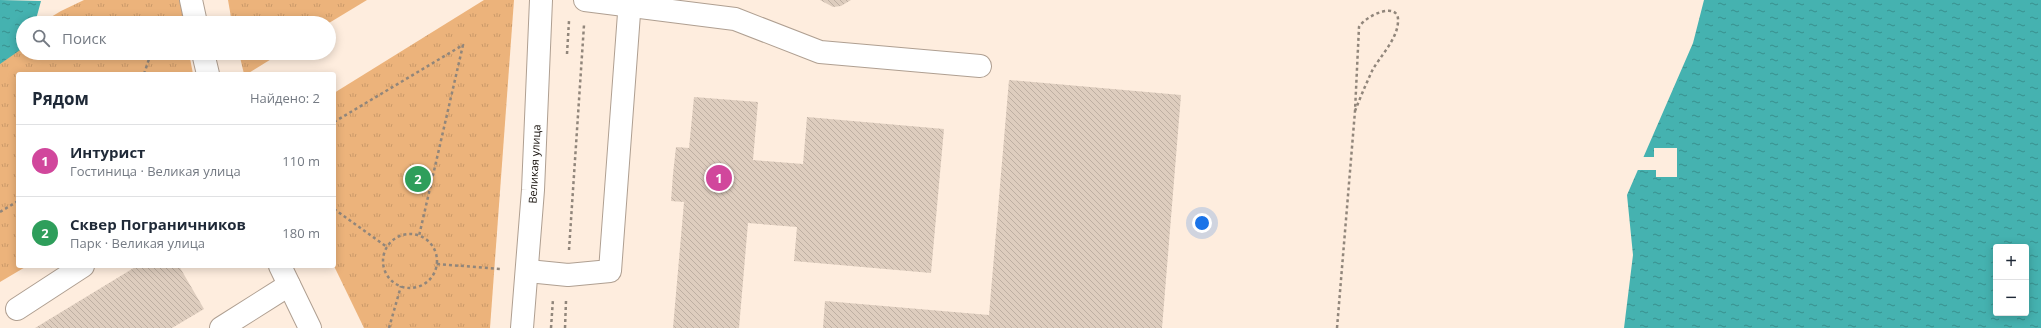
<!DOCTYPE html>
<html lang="ru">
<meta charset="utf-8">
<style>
body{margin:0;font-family:"Open Sans",sans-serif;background:#f2f2f3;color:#1f2937}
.controls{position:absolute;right:12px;bottom:12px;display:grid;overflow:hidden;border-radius:4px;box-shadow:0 2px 10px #0003}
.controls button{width:36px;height:36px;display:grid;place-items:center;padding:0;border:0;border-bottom:1px solid #e0e1e3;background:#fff;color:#1f2937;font:20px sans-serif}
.you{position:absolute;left:1202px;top:223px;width:14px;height:14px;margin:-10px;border:3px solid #fff;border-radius:50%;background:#1a73e8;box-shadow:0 0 0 6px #1a73e833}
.badge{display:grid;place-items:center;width:26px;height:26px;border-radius:50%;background:#2f7977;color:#fff;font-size:13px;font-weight:700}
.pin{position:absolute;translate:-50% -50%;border:2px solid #fff;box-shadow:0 1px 4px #0006}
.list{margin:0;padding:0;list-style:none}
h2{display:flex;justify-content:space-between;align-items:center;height:52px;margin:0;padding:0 16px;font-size:17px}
h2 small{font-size:13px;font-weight:400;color:#747a83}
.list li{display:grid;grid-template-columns:26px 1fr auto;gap:12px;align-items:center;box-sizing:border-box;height:72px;padding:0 16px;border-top:1px solid #e0e1e3}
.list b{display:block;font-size:15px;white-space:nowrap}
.list p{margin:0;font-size:13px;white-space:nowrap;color:#747a83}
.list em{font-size:13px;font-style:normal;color:#747a83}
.icon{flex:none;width:22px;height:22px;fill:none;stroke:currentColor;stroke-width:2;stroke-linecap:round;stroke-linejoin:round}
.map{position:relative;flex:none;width:2041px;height:328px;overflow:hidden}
.search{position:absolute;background:#fff;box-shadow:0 2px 10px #0003;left:16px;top:16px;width:320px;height:44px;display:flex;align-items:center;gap:10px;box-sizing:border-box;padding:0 14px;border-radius:22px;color:#747a83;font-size:15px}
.panel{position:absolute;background:#fff;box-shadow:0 2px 10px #0003;left:16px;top:72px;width:320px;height:196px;border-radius:4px}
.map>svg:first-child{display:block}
.park{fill:url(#park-tufts)}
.water{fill:url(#water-ripples);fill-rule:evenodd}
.pier{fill:#feedde}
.building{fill:url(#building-back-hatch)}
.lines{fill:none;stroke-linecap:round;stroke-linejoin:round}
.minor-casing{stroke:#af9f91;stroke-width:24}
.major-casing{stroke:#af9f91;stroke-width:24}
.path{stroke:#91867b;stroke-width:2.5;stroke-dasharray:3 3;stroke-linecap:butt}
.minor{stroke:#fff;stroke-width:22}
.major{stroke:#fff;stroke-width:22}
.labels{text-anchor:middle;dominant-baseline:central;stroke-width:3;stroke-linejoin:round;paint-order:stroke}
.street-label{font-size:11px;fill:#17110c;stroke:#fefefe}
</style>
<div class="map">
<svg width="2041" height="328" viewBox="0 0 2041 328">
<defs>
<pattern id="park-tufts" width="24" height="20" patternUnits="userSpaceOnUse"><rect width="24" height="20" fill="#ecb37b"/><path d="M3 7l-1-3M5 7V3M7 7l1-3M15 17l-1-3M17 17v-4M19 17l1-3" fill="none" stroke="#ca9969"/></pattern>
<pattern id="water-ripples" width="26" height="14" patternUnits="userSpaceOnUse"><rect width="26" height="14" fill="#45b2b0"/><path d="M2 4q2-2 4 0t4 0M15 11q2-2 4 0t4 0" fill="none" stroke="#398f8e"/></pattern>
<pattern id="building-back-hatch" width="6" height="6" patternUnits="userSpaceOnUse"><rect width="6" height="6" fill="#decdbe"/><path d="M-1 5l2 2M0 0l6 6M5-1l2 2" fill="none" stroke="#beafa2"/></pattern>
</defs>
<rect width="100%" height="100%" fill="#feedde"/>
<g class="park">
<polygon points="84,0 181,0 185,23 41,23 61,11"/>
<polygon points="228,0 367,0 329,23 232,23"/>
<polygon points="484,0 514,0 490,328 364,328 334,266 334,93"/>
<polygon points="23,34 23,53 189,53 193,74 18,74 18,266 27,266 0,282 0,48"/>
<polygon points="239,53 281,53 247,74 244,74"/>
</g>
<g class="water">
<polygon points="0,0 41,1 35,23 23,23 23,48 0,64"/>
<path d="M 1704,0 L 2041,0 L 2041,328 L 1624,328 L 1633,255 L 1627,195 L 1693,43 ZM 1996,247 L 2026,247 L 2026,313 L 1996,313 Z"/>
</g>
<polygon class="pier" points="1654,148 1677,148 1677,177 1656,177 1656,170 1636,170 1641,157 1654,157"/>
<g class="building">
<polygon points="820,0 851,0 841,6 833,7"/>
<polygon points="1009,80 1181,95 1162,328 823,328 825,301 989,315"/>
<polygon points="694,97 758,102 753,160 803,164 807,117 944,129 931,273 794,261 797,227 748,223 739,328 673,328 684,202 671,201 673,174 676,147 689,148"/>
<polygon points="137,266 179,266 204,309 172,328 35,328"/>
</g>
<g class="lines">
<defs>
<g id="minor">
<polyline points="191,0 196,23"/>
<polyline points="585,0 735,19 820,52 980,66"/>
<polyline points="203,53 208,74"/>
<polyline points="280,266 310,328"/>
<polyline points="528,271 568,275 610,271 630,0"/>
<polyline points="17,309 83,266"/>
<polyline points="221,328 289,285"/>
</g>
<polyline id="major" points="522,328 533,190 541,0"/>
</defs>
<use href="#minor" class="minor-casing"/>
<use href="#major" class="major-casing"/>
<g class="path">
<polyline points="567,54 569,21"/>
<polyline points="144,74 151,53"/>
<polyline points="334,122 463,45 419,236"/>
<polyline points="334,209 387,247"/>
<polyline points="0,212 18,201"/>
<circle cx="410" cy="261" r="27"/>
<polyline points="569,250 584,25"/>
<polyline points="437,264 501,269"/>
<polyline points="389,328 401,286"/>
<polyline points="551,328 553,299"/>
<polyline points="565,328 566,301"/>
<path d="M 1337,328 L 1355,111 L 1359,27 C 1366,15 1400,0 1398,22 C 1397,40 1380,56 1372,71 C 1366,84 1360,98 1355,111"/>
</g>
<use href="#minor" class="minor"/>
<use href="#major" class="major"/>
</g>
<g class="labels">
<g class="street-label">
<text transform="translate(534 164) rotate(-87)">Великая улица</text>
</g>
</g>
</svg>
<div class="controls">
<button>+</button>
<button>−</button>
</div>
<div class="you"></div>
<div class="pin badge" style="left:719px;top:178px;background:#d1479c">1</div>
<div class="pin badge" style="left:418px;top:179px;background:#2e9e5b">2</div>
<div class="search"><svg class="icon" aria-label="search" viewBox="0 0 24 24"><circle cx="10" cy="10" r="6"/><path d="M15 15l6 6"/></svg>Поиск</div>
<section class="panel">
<h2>Рядом<small>Найдено: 2</small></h2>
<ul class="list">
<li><span class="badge" style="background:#d1479c">1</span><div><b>Интурист</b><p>Гостиница · Великая улица</p></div><em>110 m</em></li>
<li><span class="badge" style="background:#2e9e5b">2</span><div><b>Сквер Пограничников</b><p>Парк · Великая улица</p></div><em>180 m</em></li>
</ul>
</section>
</div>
